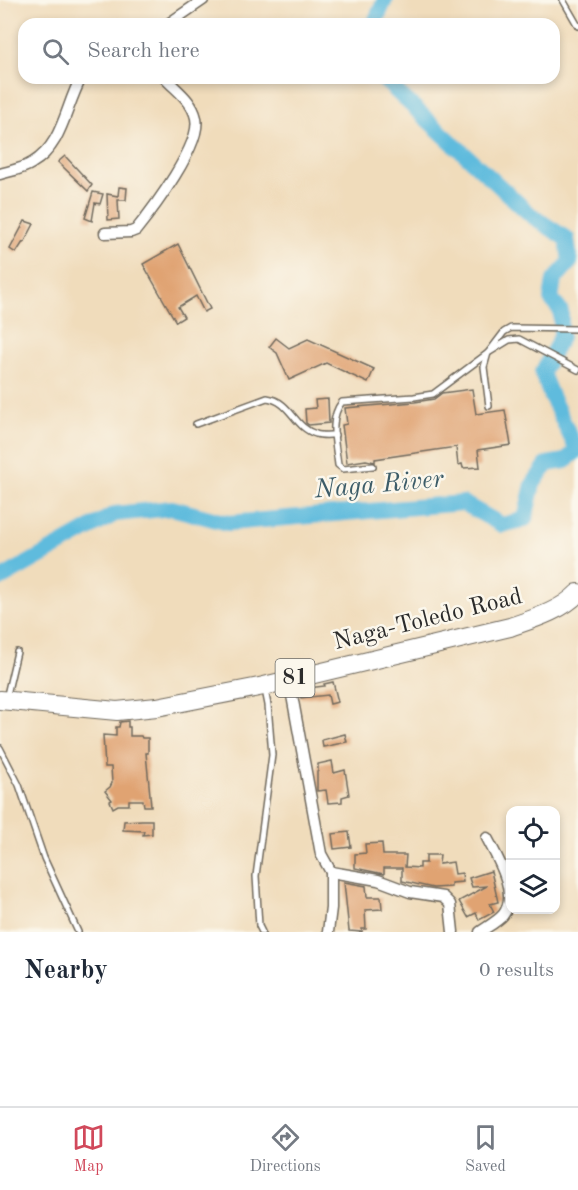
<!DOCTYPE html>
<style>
body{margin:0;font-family:"Old Standard TT",serif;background:#f2f2f3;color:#1f2937}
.controls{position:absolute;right:18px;bottom:18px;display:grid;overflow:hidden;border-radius:12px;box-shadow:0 3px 9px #0003}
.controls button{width:54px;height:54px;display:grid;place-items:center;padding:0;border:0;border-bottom:2px solid #e0e1e3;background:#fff;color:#1f2937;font:30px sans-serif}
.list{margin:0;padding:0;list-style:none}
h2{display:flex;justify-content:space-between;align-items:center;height:78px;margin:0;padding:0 24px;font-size:26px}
h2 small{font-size:20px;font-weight:400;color:#747a83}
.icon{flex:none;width:33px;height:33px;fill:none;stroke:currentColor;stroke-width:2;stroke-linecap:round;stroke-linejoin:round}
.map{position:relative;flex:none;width:578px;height:932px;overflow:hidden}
.search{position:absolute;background:#fff;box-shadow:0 3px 9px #0003;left:18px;right:18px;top:18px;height:66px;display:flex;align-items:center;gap:15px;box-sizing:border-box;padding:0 21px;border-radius:18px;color:#747a83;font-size:22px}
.sheet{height:174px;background:#fff}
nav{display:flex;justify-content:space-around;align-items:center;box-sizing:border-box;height:84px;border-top:2px solid #e0e1e3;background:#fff;font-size:16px;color:#747a83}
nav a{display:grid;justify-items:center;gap:3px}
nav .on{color:#d1495b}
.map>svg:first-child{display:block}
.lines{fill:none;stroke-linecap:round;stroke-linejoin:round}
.stream{stroke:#5fbbdd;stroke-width:3}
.river{stroke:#5fbbdd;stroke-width:16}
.building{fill:#e0a372}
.lane-casing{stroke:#70695d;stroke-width:8}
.street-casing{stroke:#70695d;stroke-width:13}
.highway-casing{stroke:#70695d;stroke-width:20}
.lane{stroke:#fff;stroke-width:5}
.street{stroke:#fff;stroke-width:10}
.highway{stroke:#fff;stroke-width:18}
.labels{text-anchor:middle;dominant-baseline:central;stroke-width:5;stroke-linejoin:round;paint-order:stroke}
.shield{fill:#fbf7ec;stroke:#696865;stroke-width:1.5}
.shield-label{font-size:22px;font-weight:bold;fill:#2b2b2b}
.street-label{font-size:24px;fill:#2b2b2b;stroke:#fbf7ec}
.water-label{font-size:26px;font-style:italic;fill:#3d5d69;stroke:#fbf7ec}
</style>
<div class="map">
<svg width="578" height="932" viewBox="0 0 578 932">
<rect width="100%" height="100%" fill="#fbf7ec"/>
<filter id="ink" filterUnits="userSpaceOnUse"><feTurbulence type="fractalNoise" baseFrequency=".0167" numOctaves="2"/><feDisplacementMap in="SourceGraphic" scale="12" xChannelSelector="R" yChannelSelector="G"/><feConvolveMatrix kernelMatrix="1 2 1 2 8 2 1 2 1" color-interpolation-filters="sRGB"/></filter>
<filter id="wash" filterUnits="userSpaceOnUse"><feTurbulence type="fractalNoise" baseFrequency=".008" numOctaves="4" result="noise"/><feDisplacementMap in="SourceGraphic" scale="24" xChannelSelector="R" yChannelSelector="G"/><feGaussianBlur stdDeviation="1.35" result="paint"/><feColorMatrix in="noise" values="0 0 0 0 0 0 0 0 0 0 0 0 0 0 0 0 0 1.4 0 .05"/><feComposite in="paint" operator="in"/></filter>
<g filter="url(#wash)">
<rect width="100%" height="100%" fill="#f0dcbb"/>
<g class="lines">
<polyline class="stream" points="577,450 578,449"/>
<g class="river">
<polyline points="374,24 385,0"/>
<polyline points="0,579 115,514 172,508 228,523 463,503 502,525 525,519 533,484 547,464 565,461 577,450 551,396 542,373 561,337 561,311 551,299 554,280 570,262 567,239 532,216 382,78"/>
</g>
</g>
<g id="blocks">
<g class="building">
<polygon points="65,156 92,185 88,191 58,162"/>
<polygon points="119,187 127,188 126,200 118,200 119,219 108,220 107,194 118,196"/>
<polygon points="93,192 103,194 100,204 95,203 92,221 85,218"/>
<polygon points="25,221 34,224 24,243 23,242 16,253 10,249"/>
<polygon points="178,244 210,309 204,312 196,296 178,307 184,317 176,322 143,264"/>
<polygon points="276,338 289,348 308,339 374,369 368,383 326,363 289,380 277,353 269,347"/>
<polygon points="472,389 476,414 505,410 511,445 478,450 480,467 463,468 462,464 458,465 456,447 375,459 375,462 366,460 347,463 342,425 347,424 345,408 415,402 434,399 442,393"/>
<polygon points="328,399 329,423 309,425 306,423 305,409 316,408 315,400"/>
<polygon points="333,682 338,702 330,704 328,695 301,698 300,689 325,686 324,684"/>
<polygon points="128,721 128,727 130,727 130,736 141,736 142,738 148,738 148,753 146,753 151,806 144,806 143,800 129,800 129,805 118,805 113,808 110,801 112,800 105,791 110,787 112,783 111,767 105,767 103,735 116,736 116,727 119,727 120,722"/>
<polygon points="345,734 347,742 323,747 322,740"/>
<polygon points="332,761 334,773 345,770 349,795 342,797 342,802 328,803 326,790 317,791 317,772 318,771 318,764"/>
<polygon points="142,820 152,820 152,834 143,835 144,831 123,830 124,821"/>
<polygon points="349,832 351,847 334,849 332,834"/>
<polygon points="382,843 383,855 406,855 405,867 420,868 420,863 426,863 426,855 440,855 439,864 453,862 455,874 462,873 463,882 451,883 451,887 433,888 402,881 402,868 384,868 384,874 355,868 355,854 366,853 365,844"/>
<polygon points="491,871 498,902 490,904 494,912 479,920 476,913 468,917 459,901 487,886 472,887 469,878"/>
<polygon points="344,882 366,886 367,897 381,897 382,909 365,910 366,929 362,929 362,932 349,931"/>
</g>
</g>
</g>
<g filter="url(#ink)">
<use href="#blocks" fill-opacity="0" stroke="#70695d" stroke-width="1.5"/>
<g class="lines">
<defs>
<g id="lane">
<polyline points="563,0 578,26"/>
<polyline points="489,406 484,367 488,353 509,340 519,339 578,370"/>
<path d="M 196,424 L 267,398 C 291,401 294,428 316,434 C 321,436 329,435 335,435"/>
<path d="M 373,466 L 343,469 L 338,465 C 336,445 328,419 342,402 L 414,397 L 433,394 L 488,353 L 504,332 L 511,328 L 578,329"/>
<polyline points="6,699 17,652"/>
<polyline points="0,748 19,785 44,858 78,932"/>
<polyline points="262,932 259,926 256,876 272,755 268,705 265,690"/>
</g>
<g id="street">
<polyline points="168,24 203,0"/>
<path d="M 0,174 C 10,171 23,169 32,163 C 63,145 65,107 81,78"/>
<path d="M 105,233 L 131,232 L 136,230 C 153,209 202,144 196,118 C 192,100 176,90 165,78"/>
<polyline points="289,679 321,854 331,872 331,908 328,932"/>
<polyline points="331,872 378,880 410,892 443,897 450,904 453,932"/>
<path d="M 480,932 C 487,927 498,921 503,915 C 520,894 497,857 487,838"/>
</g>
<path id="highway" d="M 0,700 L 117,711 L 157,707 L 264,686 L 510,627 C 533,619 561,611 578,593"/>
</defs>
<use href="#lane" class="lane-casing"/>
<use href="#street" class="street-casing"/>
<use href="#highway" class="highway-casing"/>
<use href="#lane" class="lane"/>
<use href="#street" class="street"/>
<use href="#highway" class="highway"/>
</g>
</g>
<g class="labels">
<rect class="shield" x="275.5" y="659" width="39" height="38" rx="4.5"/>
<g class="shield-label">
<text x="295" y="678">81</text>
</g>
<g class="street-label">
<text transform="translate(428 620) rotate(-14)">Naga-Toledo Road</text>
</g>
<g class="water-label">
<text transform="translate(379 485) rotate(-5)">Naga River</text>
</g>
</g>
</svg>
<div class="controls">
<button><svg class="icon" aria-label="locate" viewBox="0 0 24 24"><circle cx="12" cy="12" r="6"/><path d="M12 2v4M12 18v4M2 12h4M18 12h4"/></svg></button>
<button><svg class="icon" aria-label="layers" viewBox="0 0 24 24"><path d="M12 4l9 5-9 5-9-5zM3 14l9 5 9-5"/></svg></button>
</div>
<div class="search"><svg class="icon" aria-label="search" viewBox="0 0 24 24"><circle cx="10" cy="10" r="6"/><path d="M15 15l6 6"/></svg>Search here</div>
</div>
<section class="sheet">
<h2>Nearby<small>0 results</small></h2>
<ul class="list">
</ul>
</section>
<nav>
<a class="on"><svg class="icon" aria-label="map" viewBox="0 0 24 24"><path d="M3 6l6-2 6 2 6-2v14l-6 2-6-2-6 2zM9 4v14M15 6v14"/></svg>Map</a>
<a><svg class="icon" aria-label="directions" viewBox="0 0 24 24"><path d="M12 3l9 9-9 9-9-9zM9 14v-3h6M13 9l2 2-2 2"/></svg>Directions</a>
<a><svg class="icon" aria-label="saved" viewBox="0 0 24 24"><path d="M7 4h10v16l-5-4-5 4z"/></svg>Saved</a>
</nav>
